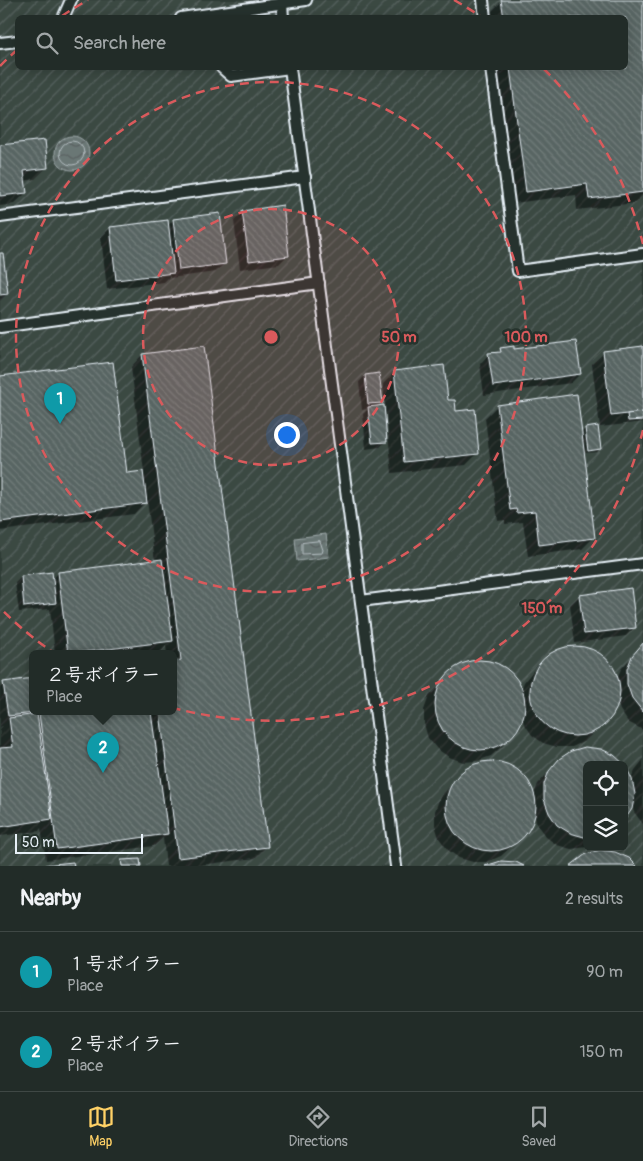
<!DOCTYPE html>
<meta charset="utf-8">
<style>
body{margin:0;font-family:Pangolin,"Klee One",sans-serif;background:#2e3834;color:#f1f3f6}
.controls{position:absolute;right:15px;bottom:15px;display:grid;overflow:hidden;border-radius:8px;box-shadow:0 2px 12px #0003}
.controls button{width:45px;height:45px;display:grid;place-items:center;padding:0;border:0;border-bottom:1px solid #3f4845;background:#222c28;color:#f1f3f6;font:25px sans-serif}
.scale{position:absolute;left:15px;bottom:12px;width:128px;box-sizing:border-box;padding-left:5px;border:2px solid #e8f1f8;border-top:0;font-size:14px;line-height:18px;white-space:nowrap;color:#e8f1f8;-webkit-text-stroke:4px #26332d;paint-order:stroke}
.you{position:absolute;left:286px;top:434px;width:18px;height:18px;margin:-12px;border:4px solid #fff;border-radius:50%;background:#1a73e8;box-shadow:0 0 0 8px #1a73e833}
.badge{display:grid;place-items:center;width:32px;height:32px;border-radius:50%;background:#ffd166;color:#fff;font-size:16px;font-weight:700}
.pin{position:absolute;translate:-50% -41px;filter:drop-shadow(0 1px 2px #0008)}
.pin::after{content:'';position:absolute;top:26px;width:18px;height:15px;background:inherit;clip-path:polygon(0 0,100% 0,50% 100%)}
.popup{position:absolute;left:29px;top:650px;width:148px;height:65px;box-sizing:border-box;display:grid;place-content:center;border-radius:8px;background:#222c28;filter:drop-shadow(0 1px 4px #0005);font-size:16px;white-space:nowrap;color:#a2a7a8}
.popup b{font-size:19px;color:#f1f3f6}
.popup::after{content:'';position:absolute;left:50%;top:100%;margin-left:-10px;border:10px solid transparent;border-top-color:#222c28}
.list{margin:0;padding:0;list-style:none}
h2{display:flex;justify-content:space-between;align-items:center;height:65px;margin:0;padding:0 20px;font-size:21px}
h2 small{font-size:16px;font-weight:400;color:#a2a7a8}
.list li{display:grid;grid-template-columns:32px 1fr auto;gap:15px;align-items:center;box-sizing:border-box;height:80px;padding:0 20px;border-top:1px solid #3f4845}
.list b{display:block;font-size:19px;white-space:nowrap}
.list p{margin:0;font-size:16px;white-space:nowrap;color:#a2a7a8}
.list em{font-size:16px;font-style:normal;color:#a2a7a8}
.icon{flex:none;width:28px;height:28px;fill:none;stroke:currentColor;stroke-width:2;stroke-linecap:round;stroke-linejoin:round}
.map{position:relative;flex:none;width:643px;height:866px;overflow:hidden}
.search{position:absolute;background:#222c28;box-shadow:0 2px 12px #0003;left:15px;right:15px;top:15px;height:55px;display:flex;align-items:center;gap:12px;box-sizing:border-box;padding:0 18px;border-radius:8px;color:#a2a7a8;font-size:19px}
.sheet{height:225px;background:#222c28}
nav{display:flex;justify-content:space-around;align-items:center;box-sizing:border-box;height:70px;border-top:1px solid #3f4845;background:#222c28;font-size:14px;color:#a2a7a8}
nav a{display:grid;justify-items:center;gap:2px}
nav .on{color:#ffd166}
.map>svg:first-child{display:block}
.industrial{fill:url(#industrial-furrows);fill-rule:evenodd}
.water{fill:url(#water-waves);stroke:#9da8a9}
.shadow{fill:#0007}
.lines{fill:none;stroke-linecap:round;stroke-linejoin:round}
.shore{stroke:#b6c0c4;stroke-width:1}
.building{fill:url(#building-back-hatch);stroke:#e8f1f8}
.service-casing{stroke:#e8f1f8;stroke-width:14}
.service{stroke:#26332d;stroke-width:10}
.ring{fill:none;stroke:#da5a5c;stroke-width:2.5;stroke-dasharray:9 6}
.centre{fill:#da5a5c;stroke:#26332d;stroke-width:2.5}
.ring-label{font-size:15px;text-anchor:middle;font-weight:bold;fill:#da5a5c;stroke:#26332d;stroke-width:5;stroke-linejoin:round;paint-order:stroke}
</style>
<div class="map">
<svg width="643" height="866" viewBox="0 0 643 866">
<defs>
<pattern id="industrial-furrows" width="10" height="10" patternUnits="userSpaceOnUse" patternTransform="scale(1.25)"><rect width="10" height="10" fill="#3b4843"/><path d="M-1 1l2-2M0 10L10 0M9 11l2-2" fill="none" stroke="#57635f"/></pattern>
<pattern id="water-waves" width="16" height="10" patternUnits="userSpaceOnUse" patternTransform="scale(1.25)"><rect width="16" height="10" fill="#6b7775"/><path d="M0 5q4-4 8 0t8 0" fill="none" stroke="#586060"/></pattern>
<pattern id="building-back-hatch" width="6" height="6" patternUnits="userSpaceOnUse" patternTransform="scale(1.25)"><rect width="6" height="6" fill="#596563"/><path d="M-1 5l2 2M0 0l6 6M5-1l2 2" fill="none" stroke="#717c7a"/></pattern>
</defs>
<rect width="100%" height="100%" fill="#2e3b35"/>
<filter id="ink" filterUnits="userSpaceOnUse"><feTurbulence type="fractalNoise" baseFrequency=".02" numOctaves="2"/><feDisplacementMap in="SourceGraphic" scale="10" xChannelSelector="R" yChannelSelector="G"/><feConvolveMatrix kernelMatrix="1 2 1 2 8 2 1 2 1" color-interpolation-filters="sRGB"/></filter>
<g filter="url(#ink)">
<path class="industrial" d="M 0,0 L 643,0 L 643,866 L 0,866 ZM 18,18 L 626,18 L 626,68 L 18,68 ZM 33,654 L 173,654 L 173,712 L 33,712 ZM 587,765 L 624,765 L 624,847 L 587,847 Z"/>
<g class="water">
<circle cx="72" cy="153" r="17"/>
<polygon points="326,534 329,557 297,561 295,538"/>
</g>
<g class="shadow">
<polygon points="507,0 643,0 643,195 635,203 577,210 576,195 514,203 497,68 626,68 626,18 491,18 490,13 502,1"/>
<polygon points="0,146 47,167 35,179 24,181 26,193 14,204 0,206"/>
<polygon points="243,212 288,255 279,264 240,269 234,221"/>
<polygon points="219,215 225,263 216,272 170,278 170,276 164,282 107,289 101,237 110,228 167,222 168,226 173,220"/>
<polygon points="0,255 7,294 0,301"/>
<polygon points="643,348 643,422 600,427 592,364 604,353"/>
<polygon points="501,349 513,350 580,374 571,383 484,395 480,364 489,354 497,353"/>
<polygon points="142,355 267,846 255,858 193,866 166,866 163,838 154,846 46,860 41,828 39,831 0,836 0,729 3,726 0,727 0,687 4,683 33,712 173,712 173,654 167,654 166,646 160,653 147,654 55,654 50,609 19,612 15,583 21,577 52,580 58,573 155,561 147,500 134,514 0,531 0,378 126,474 144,472 131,367"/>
<polygon points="395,372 455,412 478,453 466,465 392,473 383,384"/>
<polygon points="365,376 382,402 376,407 386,441 380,447 366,449 363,414 368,409 362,410 359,382"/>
<polygon points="497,406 581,433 585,429 600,449 597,452 583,453 594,537 582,549 528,556 523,522 505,524 505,520 498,521 485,418"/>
<polygon points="579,596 635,627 626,636 575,643 570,605"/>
<polygon points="643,645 643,730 628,722 620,710 617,702 617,707 609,719 601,727 601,726 585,741 572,747 557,747 543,743 532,735 522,720 514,733 502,746 491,756 477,761 463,762 449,757 437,749 428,738 424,724 424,710 429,696 451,673 463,665 477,661 492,663 505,669 516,679 521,690 524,682 533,671 546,659 558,651 572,647 586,649 600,655 611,665 617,678 621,669"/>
<polygon points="560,760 587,765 587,847 588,847 571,849 557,845 546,837 537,825 534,814 532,821 525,834 501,856 487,862 473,862 459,858 448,850 439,838 435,825 435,811 440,797 462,773 474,766 488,762 502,763 516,769 526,780 534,794 538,784"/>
<polygon points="643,760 643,824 634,812 632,806 631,779 635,770"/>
</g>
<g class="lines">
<g class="shore">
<circle cx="72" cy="153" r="12"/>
<polygon points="320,541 323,550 322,553 302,554 302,543"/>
</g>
</g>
<g class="building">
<polygon points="501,0 643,0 643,192 589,199 587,184 526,192 510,68 626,68 626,18 504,18"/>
<polygon points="45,140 48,168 24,171 27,193 0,196 0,145"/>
<polygon points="283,205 289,256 249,261 242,211"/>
<polygon points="220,213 226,264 179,270 173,219"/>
<polygon points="168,220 174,273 116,280 110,227"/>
<polygon points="0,253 3,253 8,294 0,295"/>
<polygon points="576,341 581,374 493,386 488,353 501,352 500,348 514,346 514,349"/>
<polygon points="204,346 268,847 178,858 160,712 173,712 173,699 178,698 174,661 181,660 142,354"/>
<polygon points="643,346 643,412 611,416 603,351"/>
<polygon points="113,362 127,473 143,471 147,503 0,522 0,376"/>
<polygon points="444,365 448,400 455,400 456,411 475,409 479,454 404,462 394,371"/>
<polygon points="379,373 383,403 368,404 365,375"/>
<polygon points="577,394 595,538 539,545 535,511 517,513 516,509 510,510 497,405"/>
<polygon points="384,405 387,442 372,443 368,407"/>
<polygon points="643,412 643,420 628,421 627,414"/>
<polygon points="598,426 601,449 588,451 585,428"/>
<polygon points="162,559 173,641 68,654 58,572"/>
<polygon points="52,572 56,603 24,607 21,576"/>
<polygon points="631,588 636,628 584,634 579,595"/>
<polygon points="643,643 643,712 632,698 627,684 627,669 632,656"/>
<circle cx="575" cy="691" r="45"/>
<circle cx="480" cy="705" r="45"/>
<polygon points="173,664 177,697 173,697"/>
<polygon points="33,678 34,713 8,716 3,682"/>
<polygon points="45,712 151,712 168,834 57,849 39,713"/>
<polygon points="37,714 52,819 0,827 0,748 13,747 9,718"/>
<polygon points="585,747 601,749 614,755 625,765 632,779 635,794 632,809 624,821 624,765 587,765 587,837 584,837 570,833 557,825 549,813 544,799 544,784 549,771 559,759 571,751"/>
<circle cx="491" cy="806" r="45"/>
<polygon points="600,850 615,852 629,858 637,866 570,866 586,854"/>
<polygon points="140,859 141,866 122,866 121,860"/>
<polygon points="501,861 516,862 524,866 485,866"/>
<polygon points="73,862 74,866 46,866 45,865"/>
</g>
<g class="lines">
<defs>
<g id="service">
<polyline points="483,0 485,18"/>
<polyline points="282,3 283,18"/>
<polyline points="63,18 71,0"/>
<polyline points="181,18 306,0"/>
<polyline points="0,43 18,41"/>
<polyline points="222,68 231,76 290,68"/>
<polyline points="290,68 396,866"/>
<polyline points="491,68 518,271 643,254"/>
<polyline points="0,217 305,177"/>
<polyline points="0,327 319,283"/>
<polyline points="361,601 643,564"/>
</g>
</defs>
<use href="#service" class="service-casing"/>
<use href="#service" class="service"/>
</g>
</g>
<circle cx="271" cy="337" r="128" fill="#da5a5c" fill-opacity=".12"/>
<g class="ring">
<circle cx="271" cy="337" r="128"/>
<circle cx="271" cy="337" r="255"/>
<path d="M643 430A383 383 0 0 1 0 608M0 66A383 383 0 0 1 17 50M62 16A383 383 0 0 1 88 0M454 0A383 383 0 0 1 480 16M544 69A383 383 0 0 1 643 244"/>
</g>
<circle cx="271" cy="337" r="8" class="centre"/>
<g class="ring-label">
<text x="399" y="342">50 m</text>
<text x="526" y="342">100 m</text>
<text x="542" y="613">150 m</text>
</g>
</svg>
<div class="controls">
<button><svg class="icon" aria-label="locate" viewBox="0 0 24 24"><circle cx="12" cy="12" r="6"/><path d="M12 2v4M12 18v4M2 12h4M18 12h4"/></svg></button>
<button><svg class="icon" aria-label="layers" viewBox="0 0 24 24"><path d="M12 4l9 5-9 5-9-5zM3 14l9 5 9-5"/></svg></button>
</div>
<div class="scale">50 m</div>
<div class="you"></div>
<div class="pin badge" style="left:60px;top:424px;background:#0f9aa8">1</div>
<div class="pin badge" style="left:103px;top:773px;background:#0f9aa8">2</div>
<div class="popup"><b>２号ボイラー</b>Place</div>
<div class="search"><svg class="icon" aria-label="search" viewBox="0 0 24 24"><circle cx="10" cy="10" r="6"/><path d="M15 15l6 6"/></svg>Search here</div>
</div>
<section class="sheet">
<h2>Nearby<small>2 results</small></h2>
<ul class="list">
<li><span class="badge" style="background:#0f9aa8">1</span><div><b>１号ボイラー</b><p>Place</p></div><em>90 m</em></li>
<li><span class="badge" style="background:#0f9aa8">2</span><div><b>２号ボイラー</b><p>Place</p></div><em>150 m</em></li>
</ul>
</section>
<nav>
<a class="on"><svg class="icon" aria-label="map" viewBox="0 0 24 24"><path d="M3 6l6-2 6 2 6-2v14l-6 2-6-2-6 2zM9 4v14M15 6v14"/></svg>Map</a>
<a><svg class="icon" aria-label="directions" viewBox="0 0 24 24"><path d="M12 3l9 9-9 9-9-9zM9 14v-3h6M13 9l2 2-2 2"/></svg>Directions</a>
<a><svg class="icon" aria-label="saved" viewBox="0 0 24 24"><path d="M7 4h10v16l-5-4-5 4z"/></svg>Saved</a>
</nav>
